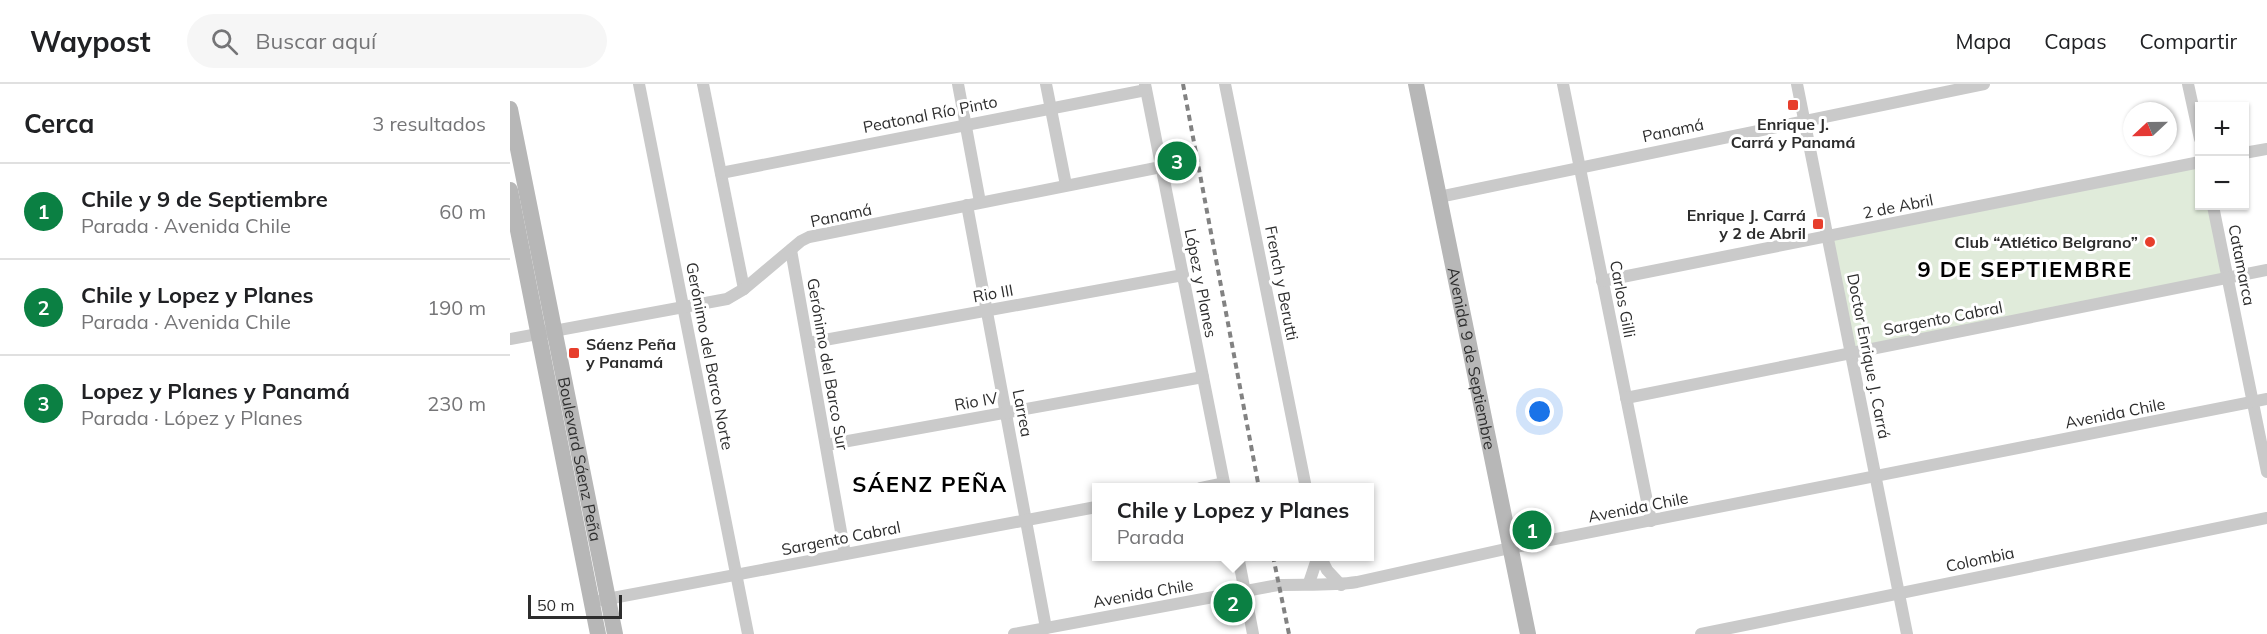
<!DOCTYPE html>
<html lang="es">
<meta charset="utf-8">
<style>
body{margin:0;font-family:Mulish,sans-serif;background:#f6f6f6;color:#202124}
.controls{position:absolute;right:18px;top:18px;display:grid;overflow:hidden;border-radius:0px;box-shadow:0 2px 4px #0004}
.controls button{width:54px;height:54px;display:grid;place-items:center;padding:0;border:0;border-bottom:2px solid #e0e0e0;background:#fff;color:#202124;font:30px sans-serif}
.compass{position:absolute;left:1613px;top:18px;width:54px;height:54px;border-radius:50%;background:#fff;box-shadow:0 2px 4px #0004;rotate:248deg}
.scale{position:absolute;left:18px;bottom:15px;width:94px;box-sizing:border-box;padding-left:6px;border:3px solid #2d2d2d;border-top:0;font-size:16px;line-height:21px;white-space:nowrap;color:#2d2d2d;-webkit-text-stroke:4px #fff;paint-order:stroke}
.you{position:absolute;left:1030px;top:328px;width:21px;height:21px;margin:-15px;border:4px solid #fff;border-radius:50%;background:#1a73e8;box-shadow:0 0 0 9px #1a73e833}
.badge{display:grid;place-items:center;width:39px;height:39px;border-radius:50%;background:#0b8043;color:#fff;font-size:20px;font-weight:700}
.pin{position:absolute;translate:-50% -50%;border:3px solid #fff;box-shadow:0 2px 6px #0006}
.popup{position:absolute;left:582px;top:399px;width:282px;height:78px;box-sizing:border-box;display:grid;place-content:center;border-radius:0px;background:#fff;filter:drop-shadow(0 2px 4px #0005);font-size:20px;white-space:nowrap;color:#757577}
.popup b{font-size:22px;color:#202124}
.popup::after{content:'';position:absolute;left:50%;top:100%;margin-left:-12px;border:12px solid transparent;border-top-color:#fff}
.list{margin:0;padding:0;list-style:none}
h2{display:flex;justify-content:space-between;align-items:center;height:78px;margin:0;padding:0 24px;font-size:26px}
h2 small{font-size:20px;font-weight:400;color:#757577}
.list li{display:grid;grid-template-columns:39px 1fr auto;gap:18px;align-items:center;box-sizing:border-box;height:96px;padding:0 24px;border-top:2px solid #e0e0e0}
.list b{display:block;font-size:22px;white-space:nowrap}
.list p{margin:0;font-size:20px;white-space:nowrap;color:#757577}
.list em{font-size:20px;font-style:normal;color:#757577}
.icon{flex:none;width:33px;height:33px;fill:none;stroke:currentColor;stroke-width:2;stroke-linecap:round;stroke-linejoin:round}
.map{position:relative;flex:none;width:1757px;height:550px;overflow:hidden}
header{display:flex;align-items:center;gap:36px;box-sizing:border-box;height:84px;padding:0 30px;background:#fff;border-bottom:2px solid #e0e0e0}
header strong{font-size:28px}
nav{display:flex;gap:33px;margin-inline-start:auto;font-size:21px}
.search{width:420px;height:54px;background:#f6f6f6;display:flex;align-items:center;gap:15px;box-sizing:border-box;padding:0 21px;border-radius:33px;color:#757577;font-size:22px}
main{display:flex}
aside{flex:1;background:#fff}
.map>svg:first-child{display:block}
.green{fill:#e0ebda}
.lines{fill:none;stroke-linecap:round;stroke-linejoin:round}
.street{stroke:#cacaca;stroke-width:12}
.secondary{stroke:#b7b7b7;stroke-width:16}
.rail{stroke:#828282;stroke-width:4;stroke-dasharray:6 4.5;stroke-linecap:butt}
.poi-dot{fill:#e73e2c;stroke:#fff;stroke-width:2}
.labels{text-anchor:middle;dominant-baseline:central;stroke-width:6;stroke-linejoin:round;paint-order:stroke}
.street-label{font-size:16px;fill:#2d2d2d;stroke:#fff}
.poi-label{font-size:16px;font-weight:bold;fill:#2d2d2d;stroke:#fff;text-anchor:end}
.district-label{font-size:22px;font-weight:bold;letter-spacing:1.5px;fill:#000;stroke:#fff}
</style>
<header>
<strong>Waypost</strong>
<div class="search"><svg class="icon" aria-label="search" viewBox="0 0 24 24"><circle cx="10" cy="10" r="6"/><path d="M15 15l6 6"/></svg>Buscar aquí</div>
<nav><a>Mapa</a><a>Capas</a><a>Compartir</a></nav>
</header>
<main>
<aside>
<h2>Cerca<small>3 resultados</small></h2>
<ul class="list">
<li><span class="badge">1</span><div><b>Chile y 9 de Septiembre</b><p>Parada · Avenida Chile</p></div><em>60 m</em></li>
<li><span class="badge">2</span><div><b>Chile y Lopez y Planes</b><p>Parada · Avenida Chile</p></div><em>190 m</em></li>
<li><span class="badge">3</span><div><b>Lopez y Planes y Panamá</b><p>Parada · López y Planes</p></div><em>230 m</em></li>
</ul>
</aside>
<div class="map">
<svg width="1757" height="550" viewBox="0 0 1757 550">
<rect width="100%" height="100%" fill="#fff"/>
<polygon class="green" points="1689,78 1690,122 1703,122 1717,194 1342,269 1318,153"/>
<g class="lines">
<g class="street">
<polyline points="129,0 238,550"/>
<polyline points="193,0 234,205"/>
<polyline points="448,0 470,118"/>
<polyline points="536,0 556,101"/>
<polyline points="635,0 715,404"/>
<polyline points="715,0 796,404"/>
<polyline points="1053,0 1141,437"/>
<polyline points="1287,0 1397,550"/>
<polyline points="1678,0 1690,55"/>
<polyline points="1734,69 1757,65"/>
<polyline points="211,89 636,6"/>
<polyline points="929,113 1474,0"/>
<polyline points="457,121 536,544"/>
<polyline points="1703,122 1757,388"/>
<polyline points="281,166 335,470"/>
<polyline points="1092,197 1690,78"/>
<polyline points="0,255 217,215 234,205 291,157 299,153 651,83"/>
<polyline points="298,259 673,191"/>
<polyline points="1116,314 1757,186"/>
<polyline points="316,361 693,293"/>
<polyline points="690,404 714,399"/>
<polyline points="728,472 743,550"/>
<polyline points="810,472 817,486 831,501"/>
<polyline points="799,499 808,472"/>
<polyline points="92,516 586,423"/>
<path d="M 504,550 L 768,501 C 794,500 821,502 847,498 L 1000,464 L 1757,315"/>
<polyline points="1191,550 1757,434"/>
</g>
<g class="secondary">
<path id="s1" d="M 906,0 L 1018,550"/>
<path id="s2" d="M 0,25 L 105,550"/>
<polyline points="0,106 88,550"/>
</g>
<g class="rail">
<polyline points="673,0 749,404"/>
<polyline points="763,472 779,550"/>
</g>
</g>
<g class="poi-dot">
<rect x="1277" y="15" width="12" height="12" rx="3"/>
<rect x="1302" y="134" width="12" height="12" rx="3"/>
<circle cx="1640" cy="158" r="6"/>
<rect x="58" y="263" width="12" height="12" rx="3"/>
</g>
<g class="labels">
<g class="street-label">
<text transform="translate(420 30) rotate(-11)">Peatonal Río Pinto</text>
<text transform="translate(1163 46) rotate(-12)">Panamá</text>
<text transform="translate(1388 122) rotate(-11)">2 de Abril</text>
<text transform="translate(331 131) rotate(-12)">Panamá</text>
<text transform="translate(1732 181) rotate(79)">Catamarca</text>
<text transform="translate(691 199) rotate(79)">López y Planes</text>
<text transform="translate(772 199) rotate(79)">French y Berutti</text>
<text transform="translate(483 209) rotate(-10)">Rio III</text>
<text transform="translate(1113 215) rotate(79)">Carlos Gilli</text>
<text transform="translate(1433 234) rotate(-11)">Sargento Cabral</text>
<text transform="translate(200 272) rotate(79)">Gerónimo del Barco Norte</text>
<text transform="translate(1359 272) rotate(79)">Doctor Enrique J. Carrá</text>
<text stroke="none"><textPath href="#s1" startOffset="280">Avenida 9 de Septiembre</textPath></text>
<text transform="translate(318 280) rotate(80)">Gerónimo del Barco Sur</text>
<text transform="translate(466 317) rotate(-10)">Rio IV</text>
<text transform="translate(513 329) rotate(79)">Larrea</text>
<text transform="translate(1605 329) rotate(-11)">Avenida Chile</text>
<text stroke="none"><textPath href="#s2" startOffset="357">Boulevard Sáenz Peña</textPath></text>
<text transform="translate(1128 423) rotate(-11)">Avenida Chile</text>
<text transform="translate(331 454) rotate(-11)">Sargento Cabral</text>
<text transform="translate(1470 475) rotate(-12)">Colombia</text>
<text transform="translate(633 509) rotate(-10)">Avenida Chile</text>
</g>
<g class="poi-label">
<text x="1283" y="40" text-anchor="middle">Enrique J.<tspan x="1283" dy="18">Carrá y Panamá</tspan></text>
<text x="1296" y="131">Enrique J. Carrá<tspan x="1296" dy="18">y 2 de Abril</tspan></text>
<text x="1628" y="158">Club “Atlético Belgrano”</text>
<text x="76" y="260" text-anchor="start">Sáenz Peña<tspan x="76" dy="18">y Panamá</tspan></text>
</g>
<g class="district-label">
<text x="1515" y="185">9 DE SEPTIEMBRE</text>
<text x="420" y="400">SÁENZ PEÑA</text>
</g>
</g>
</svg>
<div class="controls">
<button>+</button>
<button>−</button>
</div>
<svg class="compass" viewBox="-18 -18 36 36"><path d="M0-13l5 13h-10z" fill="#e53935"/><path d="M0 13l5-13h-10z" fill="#757577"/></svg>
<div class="scale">50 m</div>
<div class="you"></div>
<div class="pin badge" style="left:1022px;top:446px">1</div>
<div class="pin badge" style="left:723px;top:519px">2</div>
<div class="popup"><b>Chile y Lopez y Planes</b>Parada</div>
<div class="pin badge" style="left:667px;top:77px">3</div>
</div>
</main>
